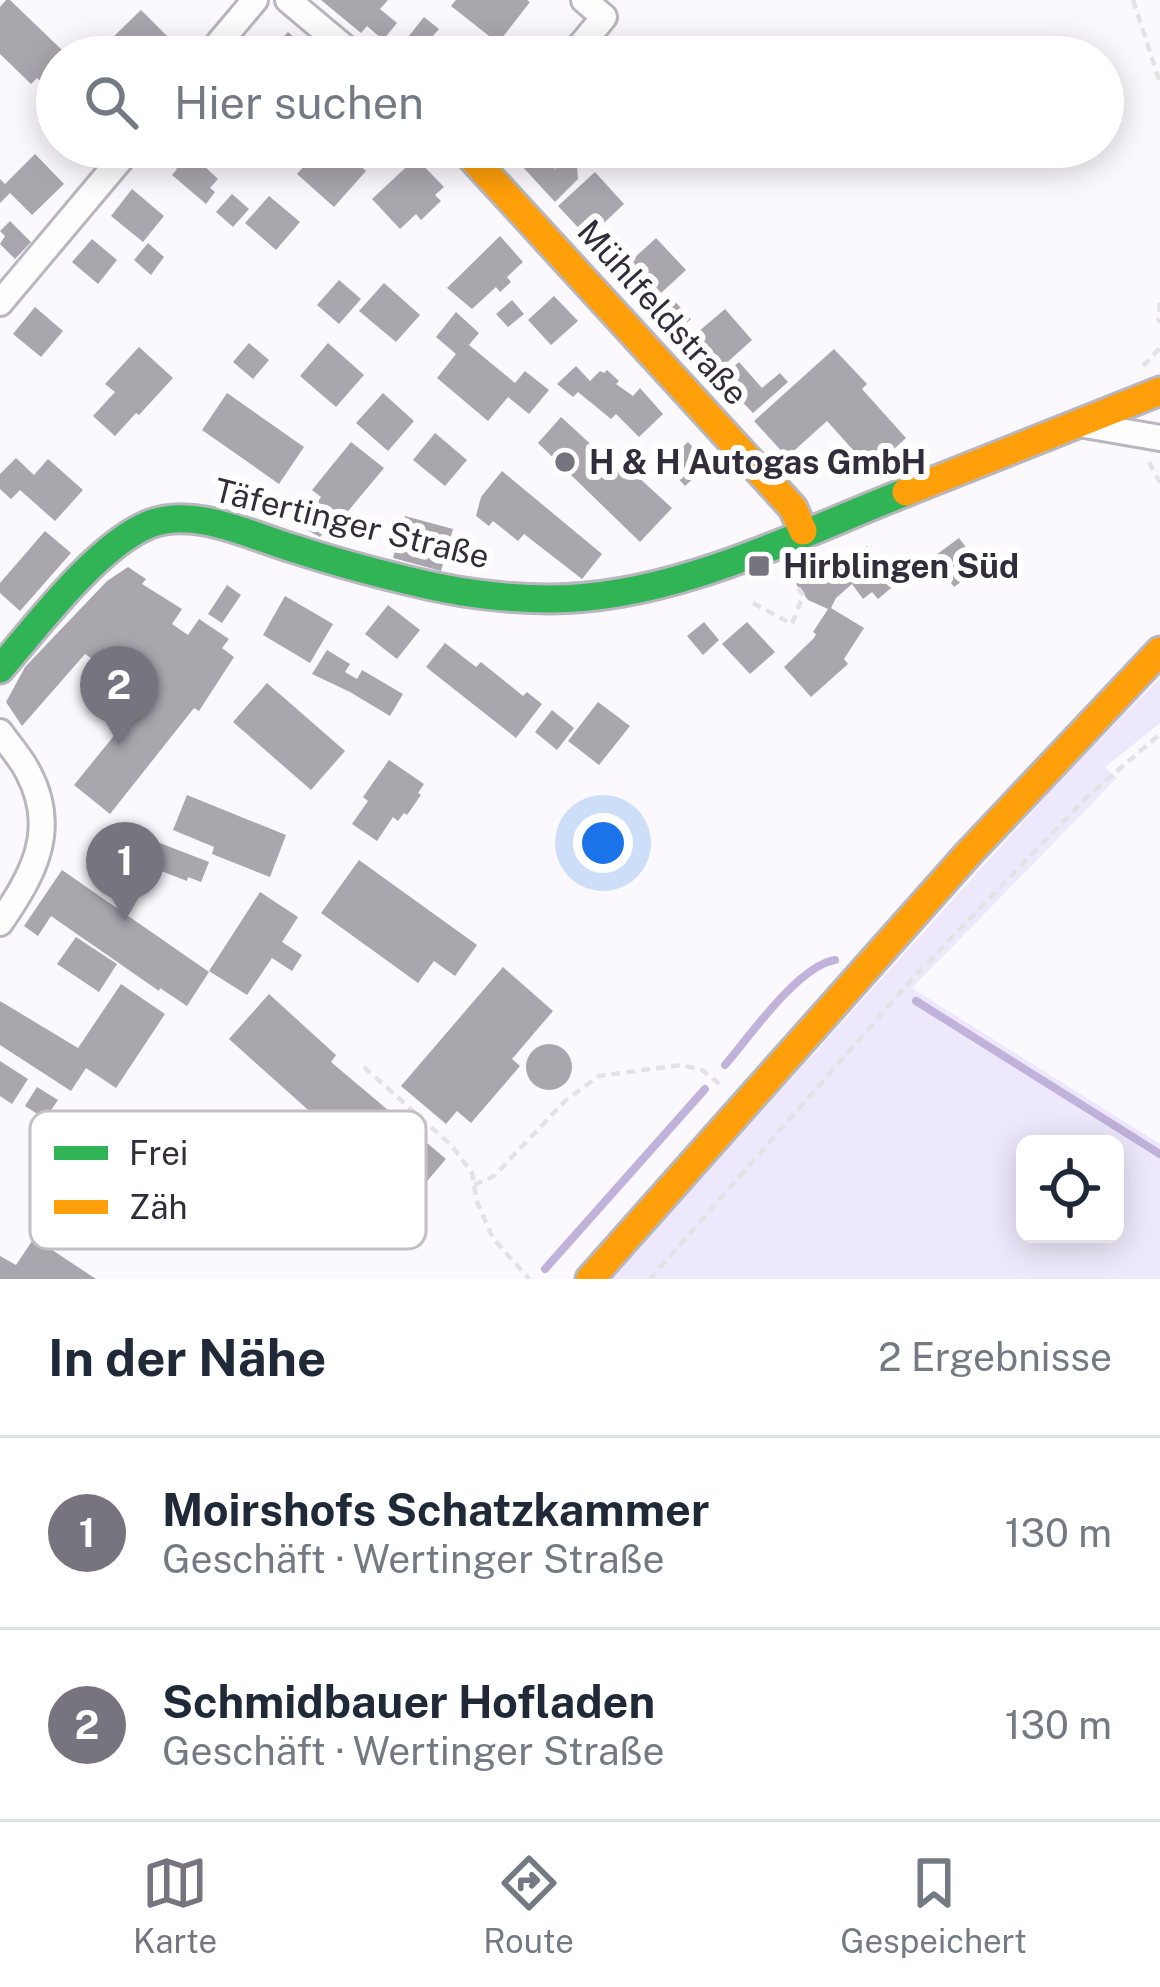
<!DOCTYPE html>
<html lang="de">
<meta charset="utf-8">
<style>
body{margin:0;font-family:"Public Sans",sans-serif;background:#f2f2f3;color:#1f2937}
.controls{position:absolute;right:36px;bottom:36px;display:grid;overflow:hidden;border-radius:18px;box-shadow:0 6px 30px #0003}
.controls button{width:108px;height:108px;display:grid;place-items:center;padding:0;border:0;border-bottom:3px solid #e0e1e3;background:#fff;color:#1f2937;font:60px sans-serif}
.you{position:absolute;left:603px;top:843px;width:42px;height:42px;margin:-30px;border:9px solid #fff;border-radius:50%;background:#1a73e8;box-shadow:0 0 0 18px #1a73e833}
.badge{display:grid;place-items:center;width:78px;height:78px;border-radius:50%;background:#78747f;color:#fff;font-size:39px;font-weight:700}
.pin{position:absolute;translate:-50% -99px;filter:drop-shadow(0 3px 6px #0008)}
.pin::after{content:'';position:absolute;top:63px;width:42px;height:36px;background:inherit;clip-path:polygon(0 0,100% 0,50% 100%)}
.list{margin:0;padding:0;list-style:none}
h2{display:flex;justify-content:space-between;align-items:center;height:156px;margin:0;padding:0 48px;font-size:51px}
h2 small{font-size:39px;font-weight:400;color:#747a83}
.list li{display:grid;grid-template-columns:78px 1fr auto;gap:36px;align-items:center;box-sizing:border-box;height:192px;padding:0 48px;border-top:3px solid #e0e1e3}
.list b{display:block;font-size:45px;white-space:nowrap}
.list p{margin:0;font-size:39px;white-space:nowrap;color:#747a83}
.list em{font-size:39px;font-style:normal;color:#747a83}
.icon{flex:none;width:66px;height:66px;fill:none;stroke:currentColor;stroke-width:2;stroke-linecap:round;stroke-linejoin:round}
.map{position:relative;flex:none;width:1160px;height:1279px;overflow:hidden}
.search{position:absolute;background:#fff;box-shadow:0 6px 30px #0003;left:36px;right:36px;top:36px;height:132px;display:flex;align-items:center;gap:30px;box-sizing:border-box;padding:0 42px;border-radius:66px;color:#747a83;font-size:45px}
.sheet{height:540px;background:#fff}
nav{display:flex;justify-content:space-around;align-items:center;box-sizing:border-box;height:168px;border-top:3px solid #e0e1e3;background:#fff;font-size:33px;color:#747a83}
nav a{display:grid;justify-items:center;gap:6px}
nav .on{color:#78747f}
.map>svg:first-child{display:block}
.green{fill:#eee8fc;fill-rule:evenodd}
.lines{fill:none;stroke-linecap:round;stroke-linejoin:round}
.stream{stroke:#c0b2da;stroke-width:8}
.building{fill:#a9a6ae}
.street-casing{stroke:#b8b6be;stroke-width:30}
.fast-casing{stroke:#b8b6be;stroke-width:33}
.slow-casing{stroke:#b8b6be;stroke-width:33}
.path{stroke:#e3e2e4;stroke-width:4.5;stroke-dasharray:9 6;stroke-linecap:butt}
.street{stroke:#fefeff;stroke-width:24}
.fast{stroke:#30b455;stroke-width:27}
.slow{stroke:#ff9f0a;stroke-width:27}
.poi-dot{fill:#78747f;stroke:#fff;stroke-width:4.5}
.labels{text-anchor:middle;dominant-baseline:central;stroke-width:12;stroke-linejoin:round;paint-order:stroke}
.street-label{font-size:33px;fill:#312d3a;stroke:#fff}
.poi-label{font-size:33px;font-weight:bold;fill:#312d3a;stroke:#fff;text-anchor:start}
.key{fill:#fff;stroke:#c1c0c4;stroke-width:3}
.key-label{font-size:33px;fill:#312d3a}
</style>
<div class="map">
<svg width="1160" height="1279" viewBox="0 0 1160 1279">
<rect width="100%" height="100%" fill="#fbf9fe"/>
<path class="green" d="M 1160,678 L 1160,723 L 1105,767 L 1117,778 L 912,988 L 1160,1144 L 1160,1279 L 611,1279 L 1065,775 ZM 1025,1144 L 1115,1144 L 1115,1234 L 1025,1234 Z"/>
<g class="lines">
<g class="stream">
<polyline points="916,1001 1160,1154"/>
<path d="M 725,1065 C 750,1036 798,966 835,960"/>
<polyline points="545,1269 705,1089"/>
</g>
</g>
<g class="building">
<polygon points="6,0 10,0 63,51 53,61 57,64 57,90 54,93 37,78 31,84 0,54 0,7"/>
<polygon points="321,0 388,0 380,9 397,23 383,40 367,26 361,33"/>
<polygon points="456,0 527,0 530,2 498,43 451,6"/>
<polygon points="141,10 179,48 170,57 128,57 111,39"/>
<polygon points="424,17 439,29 431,38 449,52 444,57 397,57 411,40 408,37"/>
<polygon points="288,32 317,57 274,57 269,53"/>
<polygon points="168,147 202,147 211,155 202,164 218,179 210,188 215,192 206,204 172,175 177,169 161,155"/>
<polygon points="321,147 339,147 366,171 334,207 297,174"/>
<polygon points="537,150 555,169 568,154 577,166 578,179 555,202 521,165"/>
<polygon points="35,154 64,184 32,215 10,193 0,203 0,179 5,184"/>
<polygon points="416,158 444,187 435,195 441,201 421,220 416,214 400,229 372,199"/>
<polygon points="595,172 624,204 588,238 558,206"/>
<polygon points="132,189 164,216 143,242 111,216"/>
<polygon points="232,194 249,209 233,227 216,212"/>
<polygon points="269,196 300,222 276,250 245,223"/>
<polygon points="10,221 31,242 15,259 0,244 5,236 0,231"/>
<polygon points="500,236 523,262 507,277 511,282 500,292 496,287 472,309 447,288"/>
<polygon points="656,238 686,270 649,304 619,272"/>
<polygon points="92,239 117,260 98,284 72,262"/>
<polygon points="148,243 164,257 151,275 134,260"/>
<polygon points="339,280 361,299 339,324 317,305"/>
<polygon points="384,283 420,315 396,342 359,311"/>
<polygon points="668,294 691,319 675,333 653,308"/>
<polygon points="554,296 578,321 551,345 528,320"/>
<polygon points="512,300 524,314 508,327 496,314"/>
<polygon points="35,307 63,331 41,357 13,334"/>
<polygon points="725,309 752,340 712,376 684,344"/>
<polygon points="456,312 479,333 469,345 515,383 525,371 549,390 529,414 508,397 488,421 437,378 456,354 436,337"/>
<polygon points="249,343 269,360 253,379 233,362"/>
<polygon points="328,343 364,375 336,407 300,376"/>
<polygon points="139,347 173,378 139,415 136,413 115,436 93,416 115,392 105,384"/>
<polygon points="834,349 867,384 862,389 906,438 871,470 827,421 787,457 754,421"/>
<polygon points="739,362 762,388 780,373 788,382 753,413 720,379"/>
<polygon points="576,366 590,381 600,371 604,373 607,370 619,381 616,384 633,396 640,388 663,414 639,437 616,414 611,419 578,392 573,397 557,384"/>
<polygon points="227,393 304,447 279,484 202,430"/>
<polygon points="383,393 414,421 388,451 356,423"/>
<polygon points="561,417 619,470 624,464 672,508 640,542 538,443"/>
<polygon points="435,433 467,460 445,486 413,460"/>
<polygon points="351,442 384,468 344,516 339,512 320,537 300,526 321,497 312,490"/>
<polygon points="688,442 709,464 685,486 665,464"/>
<polygon points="16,458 34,475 48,459 83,490 55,521 20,490 11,499 0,489 0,474"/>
<polygon points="502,471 602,554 582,579 524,534 518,541 493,521 489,526 476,516 481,497"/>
<polygon points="405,516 453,529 441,571 393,558"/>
<polygon points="45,531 71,553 20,611 0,593 0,583"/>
<polygon points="959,538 981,567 954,587 932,558"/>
<polygon points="867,546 897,583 878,599 872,592 863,599 852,584 836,598 831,608 864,628 844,659 848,664 811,697 784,667 814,638 816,634 813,632 828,609 808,600 796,584 817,569 825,578"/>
<polygon points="128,567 146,579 142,584 182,609 172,624 188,635 199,619 229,639 222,648 234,657 199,711 194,708 110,814 74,785 147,695 85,654 22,726 6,702 25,667 107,581"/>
<polygon points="227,585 241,595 222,623 208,614"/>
<polygon points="285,596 333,624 310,663 263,635"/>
<polygon points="388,605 420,630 397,659 365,634"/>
<polygon points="704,622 719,640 703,655 687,636"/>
<polygon points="747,622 775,652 750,674 722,644"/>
<polygon points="445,643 476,667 481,662 523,696 527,692 542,704 516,738 426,667"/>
<polygon points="327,650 350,664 345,672 357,679 362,670 403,694 390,716 350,692 312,674"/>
<polygon points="267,683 345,751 311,790 233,722"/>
<polygon points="598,702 630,726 599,765 568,741"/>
<polygon points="552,710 574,728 557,750 535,732"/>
<polygon points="389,760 424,784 418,793 421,795 407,815 404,813 398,821 393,817 377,841 352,824 368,801 363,797"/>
<polygon points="187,795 286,835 270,877 212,854 214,847 173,830"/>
<polygon points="152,840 209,862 201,882 188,877 187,881 143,864"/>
<polygon points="359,860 477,945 455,976 434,961 418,983 321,913"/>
<polygon points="62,870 209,972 187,1006 160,988 159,991 51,916 38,936 24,926"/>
<polygon points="260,892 298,917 282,942 302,955 292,971 272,958 247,995 209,971"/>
<polygon points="76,937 117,964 99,992 57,964"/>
<polygon points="503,967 553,1011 512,1059 520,1066 471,1123 457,1111 446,1124 401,1086"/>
<polygon points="121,984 165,1014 116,1088 86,1068 71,1091 0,1045 0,1001 78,1048"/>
<polygon points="269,994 336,1055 331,1062 446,1159 410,1201 229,1039"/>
<circle cx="549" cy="1067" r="23"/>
<polygon points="0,1061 28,1079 12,1104 0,1096"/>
<polygon points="37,1087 58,1100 45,1119 25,1106"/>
<polygon points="34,1238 96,1279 0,1279 0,1256 16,1265"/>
</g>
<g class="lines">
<defs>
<g id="street">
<polyline points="288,0 356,57"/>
<polyline points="207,57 255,0"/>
<polyline points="571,57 604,17 584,0"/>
<polyline points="0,303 131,147"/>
<polyline points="1079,424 1160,438"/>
<path d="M 0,732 C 9,745 21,758 28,772 C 59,830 33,875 0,923"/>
</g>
<path id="fast" d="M 0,669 C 37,626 97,545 150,524 C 195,507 249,535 292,548 C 329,560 368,571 406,580 C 453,592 501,599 550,599 C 673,599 794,536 906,492"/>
<g id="slow">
<polyline points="462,147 793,508 803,531"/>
<polyline points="906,492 1160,391"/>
<polyline points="590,1279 969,853 1160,651"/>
</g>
</defs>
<use href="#street" class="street-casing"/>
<use href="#fast" class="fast-casing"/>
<use href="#slow" class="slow-casing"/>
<g class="path">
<polyline points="1133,0 1160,83"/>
<polyline points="1160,303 1158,319 1160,323"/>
<polyline points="1143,366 1160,348"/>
<polyline points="1149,462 1160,483"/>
<polyline points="753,603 792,624 803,595 785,568"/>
<polyline points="364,1067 452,1146 472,1173 477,1202 493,1238 529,1279"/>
<polyline points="474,1185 494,1176 565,1101 599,1076 681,1065 702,1070 722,1086"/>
<polyline points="650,1279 912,979 1088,796 1160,734"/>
</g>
<use href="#street" class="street"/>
<use href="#fast" class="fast"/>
<use href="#slow" class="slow"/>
</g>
<g class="poi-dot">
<circle cx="565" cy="462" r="12"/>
<rect x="747" y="554" width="24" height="24" rx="6"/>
</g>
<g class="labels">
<g class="street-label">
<text transform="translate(663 312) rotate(48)">Mühlfeldstraße</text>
<text transform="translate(352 523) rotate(14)">Täfertinger Straße</text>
</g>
<g class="poi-label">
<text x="589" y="462">H &amp; H Autogas GmbH</text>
<text x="783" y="566">Hirblingen Süd</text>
</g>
</g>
<rect x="30" y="1111" width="396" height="138" rx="18" class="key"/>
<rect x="54" y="1146" width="54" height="14" fill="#30b455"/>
<rect x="54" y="1200" width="54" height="14" fill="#ff9f0a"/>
<g class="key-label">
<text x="129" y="1165">Frei</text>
<text x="129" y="1219">Zäh</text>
</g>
</svg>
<div class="controls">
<button><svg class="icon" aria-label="locate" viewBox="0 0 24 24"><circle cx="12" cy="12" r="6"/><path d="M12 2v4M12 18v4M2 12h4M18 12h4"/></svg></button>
</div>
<div class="you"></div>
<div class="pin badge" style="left:125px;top:921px">1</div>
<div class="pin badge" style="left:119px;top:745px">2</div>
<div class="search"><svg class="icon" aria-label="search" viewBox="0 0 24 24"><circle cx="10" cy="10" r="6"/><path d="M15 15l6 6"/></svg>Hier suchen</div>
</div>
<section class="sheet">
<h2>In der Nähe<small>2 Ergebnisse</small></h2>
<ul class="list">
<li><span class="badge">1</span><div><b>Moirshofs Schatzkammer</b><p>Geschäft · Wertinger Straße</p></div><em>130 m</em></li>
<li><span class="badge">2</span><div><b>Schmidbauer Hofladen</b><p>Geschäft · Wertinger Straße</p></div><em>130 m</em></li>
</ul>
</section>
<nav>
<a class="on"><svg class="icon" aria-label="map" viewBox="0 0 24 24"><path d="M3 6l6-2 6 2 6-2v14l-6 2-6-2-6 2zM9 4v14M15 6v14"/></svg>Karte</a>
<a><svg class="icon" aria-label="directions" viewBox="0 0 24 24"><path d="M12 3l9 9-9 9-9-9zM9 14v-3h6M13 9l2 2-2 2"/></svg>Route</a>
<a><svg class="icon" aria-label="saved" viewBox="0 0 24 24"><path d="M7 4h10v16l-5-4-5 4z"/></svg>Gespeichert</a>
</nav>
